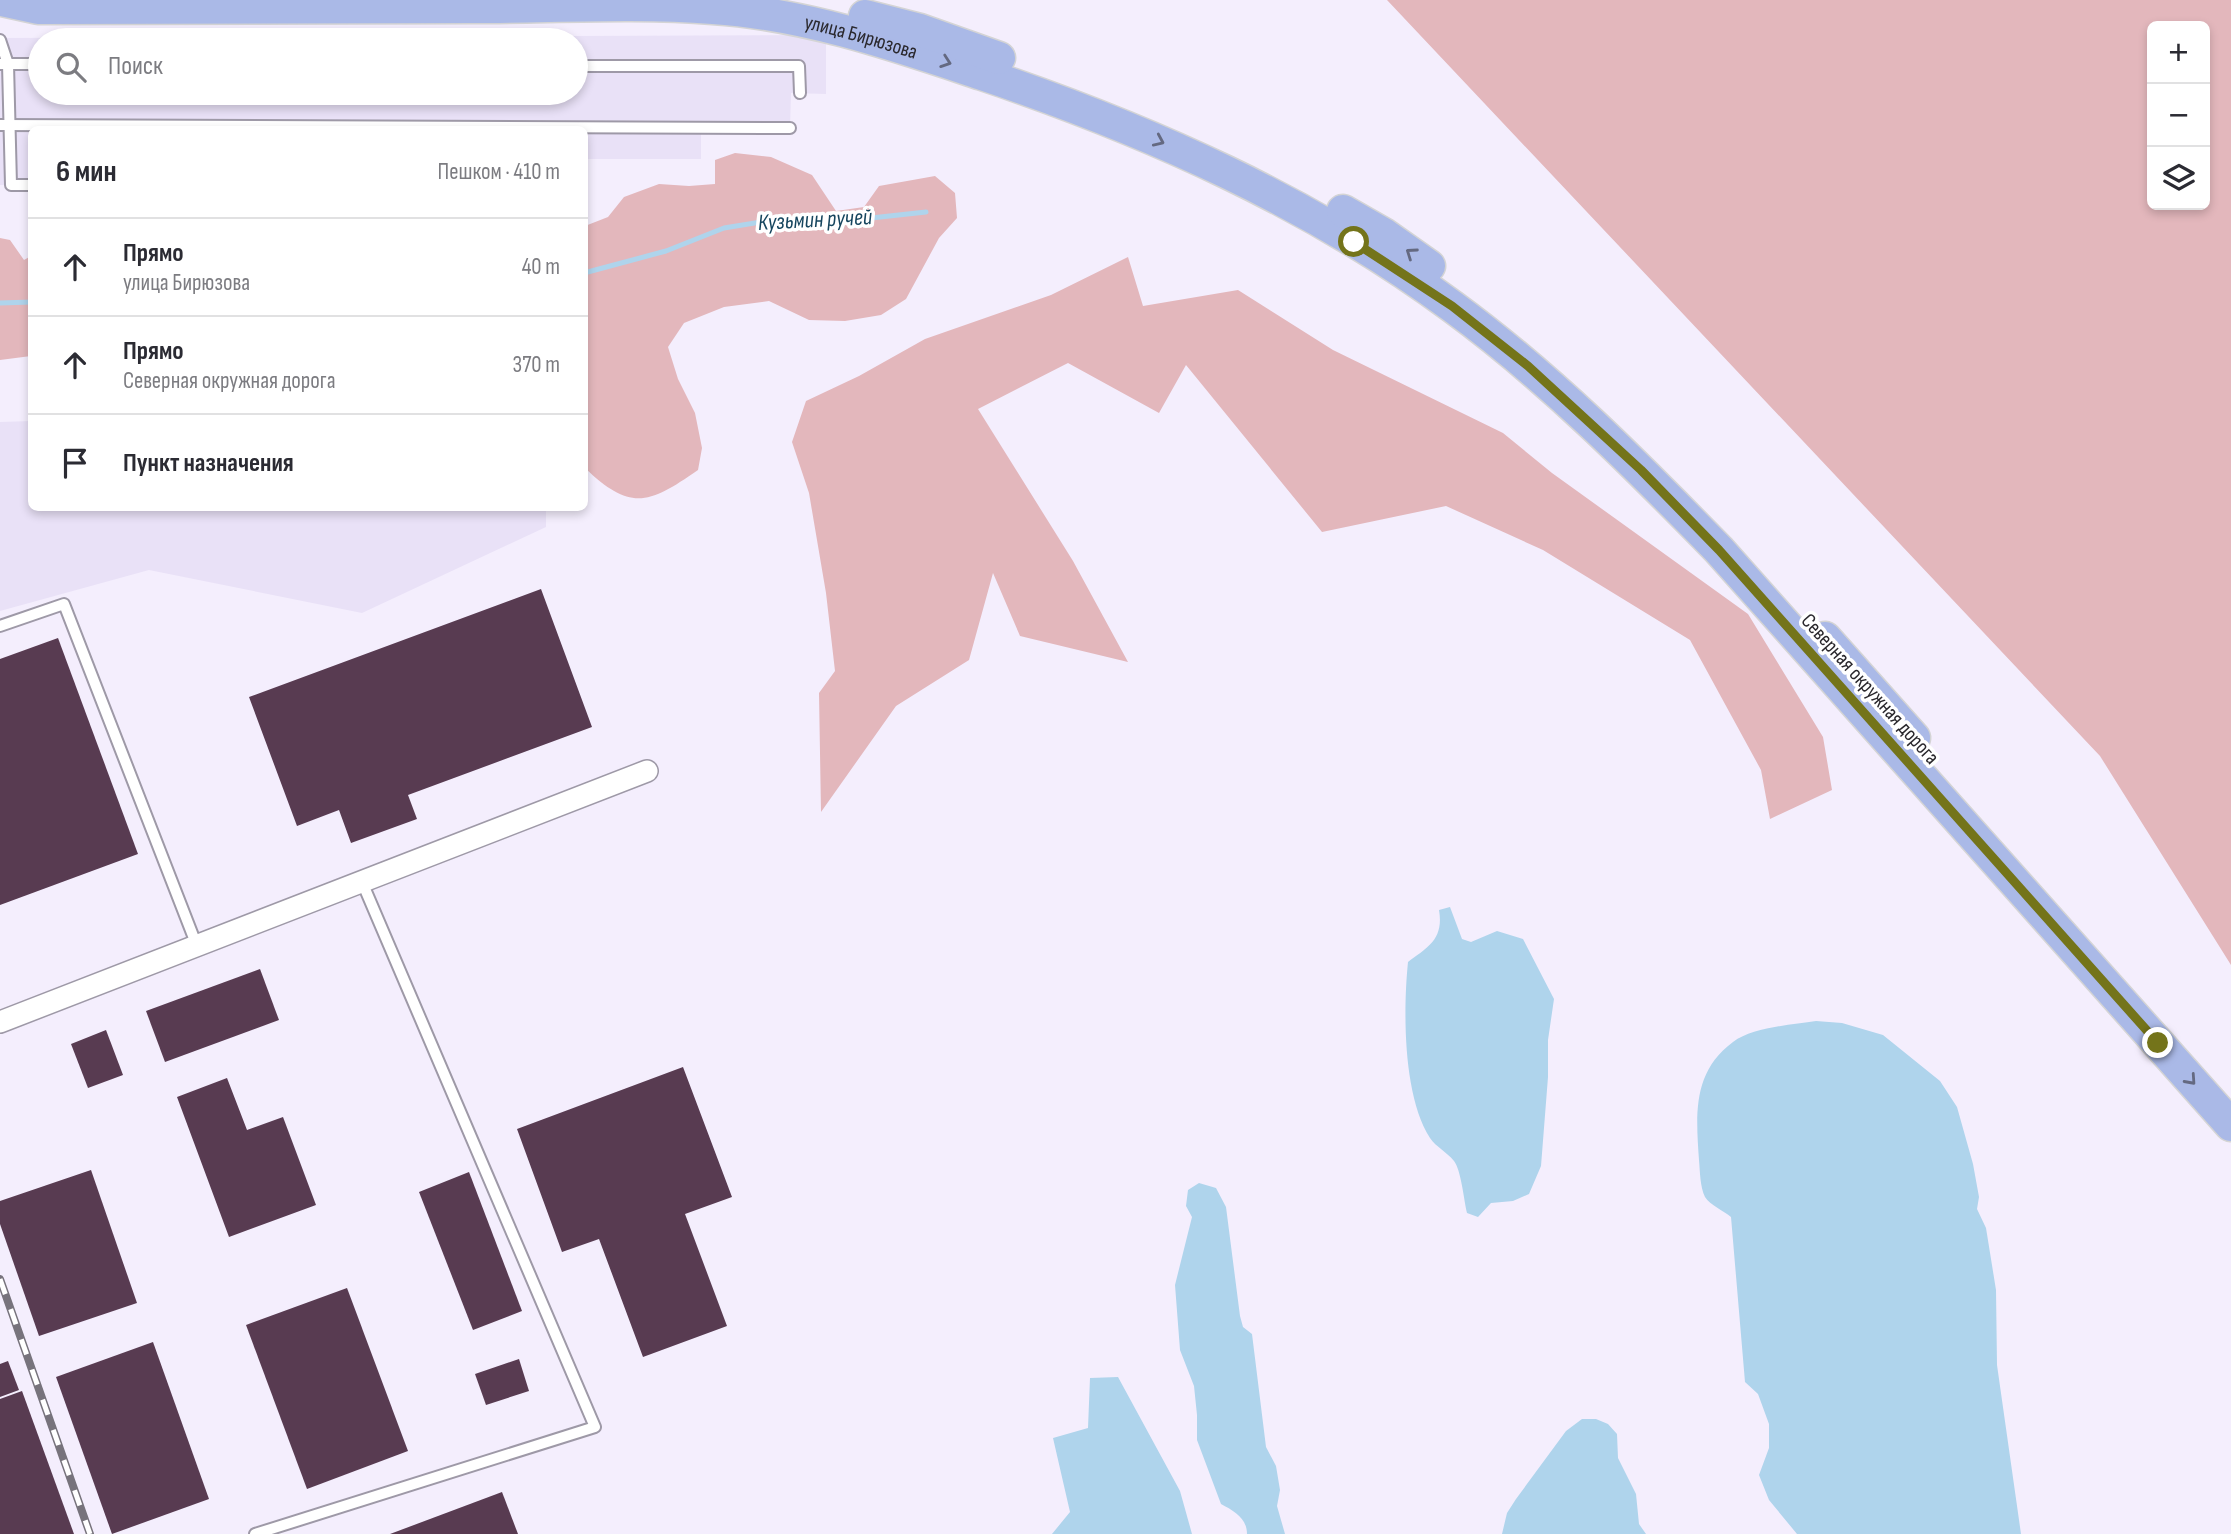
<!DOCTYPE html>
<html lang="ru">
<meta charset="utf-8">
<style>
body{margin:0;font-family:"Sofia Sans Condensed",sans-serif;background:#f2f2f3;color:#2b2b33}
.controls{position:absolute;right:21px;top:21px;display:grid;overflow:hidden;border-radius:10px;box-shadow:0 4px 10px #0003}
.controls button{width:63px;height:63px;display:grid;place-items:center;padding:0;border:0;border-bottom:2px solid #e1e1e2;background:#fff;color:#2b2b33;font:35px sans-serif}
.stop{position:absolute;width:21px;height:21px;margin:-16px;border:5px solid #74741a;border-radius:50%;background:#fff}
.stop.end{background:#74741a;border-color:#fff;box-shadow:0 2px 7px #0008}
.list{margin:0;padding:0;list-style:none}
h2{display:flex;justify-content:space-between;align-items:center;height:91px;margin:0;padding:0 28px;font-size:30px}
h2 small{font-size:23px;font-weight:400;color:#7c7c81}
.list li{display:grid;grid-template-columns:46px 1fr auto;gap:21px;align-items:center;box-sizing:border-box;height:98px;padding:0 28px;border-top:2px solid #e1e1e2}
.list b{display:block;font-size:26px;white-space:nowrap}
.list p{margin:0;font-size:23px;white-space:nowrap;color:#7c7c81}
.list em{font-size:23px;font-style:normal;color:#7c7c81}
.icon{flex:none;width:38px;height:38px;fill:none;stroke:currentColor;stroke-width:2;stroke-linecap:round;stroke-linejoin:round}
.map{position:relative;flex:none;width:2231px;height:1534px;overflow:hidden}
.search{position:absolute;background:#fff;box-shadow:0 4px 10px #0003;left:28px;top:28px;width:560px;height:77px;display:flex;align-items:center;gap:18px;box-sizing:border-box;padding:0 24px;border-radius:38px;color:#7c7c81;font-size:26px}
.panel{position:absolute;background:#fff;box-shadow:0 4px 10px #0003;left:28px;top:126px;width:560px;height:385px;border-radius:10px}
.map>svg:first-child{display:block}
.built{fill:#e9e1f7;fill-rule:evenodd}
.green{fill:#e3b7bc;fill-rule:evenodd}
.water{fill:#afd4ec}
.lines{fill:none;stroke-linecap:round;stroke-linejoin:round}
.stream{stroke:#afd4ec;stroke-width:5}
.building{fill:#583b51}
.lane-casing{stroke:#9e99a7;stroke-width:14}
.street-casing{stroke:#9e99a7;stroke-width:24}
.primary-casing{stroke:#d4d4d5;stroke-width:35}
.lane{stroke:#fff;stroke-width:10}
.street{stroke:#fff;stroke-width:21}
.primary{stroke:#aab9e7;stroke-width:32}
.rail-casing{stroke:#77737c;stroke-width:8}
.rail{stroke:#fff;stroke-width:5;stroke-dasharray:16;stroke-linecap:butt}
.oneway{stroke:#646981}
.route{stroke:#74741a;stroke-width:9}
.labels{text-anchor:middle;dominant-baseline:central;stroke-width:7;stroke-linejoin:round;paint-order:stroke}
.street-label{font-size:21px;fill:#2a282d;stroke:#fff}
.water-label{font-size:23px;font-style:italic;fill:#16455e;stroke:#fff}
</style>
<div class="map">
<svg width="2231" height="1534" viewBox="0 0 2231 1534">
<rect width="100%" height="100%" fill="#f4eefd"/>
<g class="built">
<path d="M 826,35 L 826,94 L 791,93 L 790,128 L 701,129 L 701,159 L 585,159 L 584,130 L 32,130 L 31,185 L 0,185 L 0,38 ZM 40,40 L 576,40 L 576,93 L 40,93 Z"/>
<polygon points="31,421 32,508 546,508 546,527 362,613 149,570 0,611 0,422"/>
</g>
<g class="green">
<path d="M 1387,0 L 2231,0 L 2231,965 L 2100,756 ZM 2205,26 L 2205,205 L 2152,205 L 2152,26 Z"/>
<path d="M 735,153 L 771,157 L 812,175 L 836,211 L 864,207 L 879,186 L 935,176 L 955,193 L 957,218 L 939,238 L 906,299 L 881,315 L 845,321 L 809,320 L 769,301 L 724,307 L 684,323 L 668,347 L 678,379 L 695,413 L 702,448 L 698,470 C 649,504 631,512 585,468 L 585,226 L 608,217 L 624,197 L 659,184 L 689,186 L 715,184 L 715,160 Z"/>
<polygon points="0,238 10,240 24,260 31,256 31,356 0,360"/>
<polygon points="1128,257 1143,306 1238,290 1333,350 1503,433 1552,473 1748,614 1823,737 1832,790 1770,819 1761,770 1690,640 1543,550 1446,506 1322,532 1186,365 1159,413 1068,363 978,409 1073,561 1128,662 1020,636 993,573 969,660 896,706 821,812 819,693 835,671 826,593 809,493 792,442 806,401 859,376 925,339 1051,295"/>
</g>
<g class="water">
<path d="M 1450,907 L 1462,939 L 1471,942 L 1497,931 L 1523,939 L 1554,999 L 1548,1040 L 1548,1077 L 1541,1166 L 1529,1194 L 1513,1201 L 1491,1203 L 1478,1217 L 1467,1213 C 1464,1200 1461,1170 1454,1161 C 1447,1152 1436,1147 1430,1138 C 1403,1096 1403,1011 1408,962 C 1428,947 1444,939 1439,910 Z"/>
<path d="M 1816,1021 L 1842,1023 L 1883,1035 L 1940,1081 L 1957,1107 L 1973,1164 L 1979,1197 L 1977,1209 L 1986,1228 L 1996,1290 L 1997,1365 L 2021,1534 L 1797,1534 L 1769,1500 L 1759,1475 L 1769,1448 L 1769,1424 L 1758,1394 L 1745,1382 L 1731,1217 C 1724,1211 1710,1205 1705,1197 C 1700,1187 1700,1171 1699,1160 C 1696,1116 1692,1072 1733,1042 C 1753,1027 1791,1025 1816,1021 Z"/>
<path d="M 1199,1183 L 1216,1188 L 1226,1207 L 1240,1316 L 1243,1327 L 1252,1334 L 1266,1447 L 1276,1466 L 1280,1490 L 1277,1506 L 1285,1534 L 1247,1534 C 1247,1518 1234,1511 1221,1504 L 1197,1440 L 1197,1415 L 1194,1386 L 1180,1350 L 1175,1285 L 1192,1217 L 1186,1206 L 1188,1190 Z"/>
<polygon points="1118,1377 1180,1491 1192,1534 1052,1534 1070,1512 1053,1438 1088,1428 1090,1378"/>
<polygon points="1582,1419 1596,1419 1608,1424 1617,1434 1618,1458 1636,1494 1639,1524 1646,1534 1502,1534 1507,1513 1516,1499 1566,1431"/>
</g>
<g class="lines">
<g class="stream">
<polyline points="584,273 666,251 724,228 779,219 853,220 926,212"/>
<polyline points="0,303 32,302"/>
</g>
</g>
<g class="building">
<polygon points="541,589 592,727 408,795 417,819 351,843 339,810 297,826 249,697"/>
<polygon points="58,638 138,854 0,905 0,659"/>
<polygon points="260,969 279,1020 165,1062 146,1011"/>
<polygon points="106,1030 123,1075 88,1088 71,1044"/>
<polygon points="683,1067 732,1197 685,1214 727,1326 643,1357 599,1239 562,1252 517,1129"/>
<polygon points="227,1078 247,1130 283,1117 316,1205 229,1237 177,1097"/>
<polygon points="91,1170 137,1303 39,1336 0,1224 0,1201"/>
<polygon points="469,1172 522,1311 473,1330 419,1192"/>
<polygon points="347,1288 408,1451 307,1489 246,1325"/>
<polygon points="153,1342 209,1499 112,1534 56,1377"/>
<polygon points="519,1359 529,1391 486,1405 475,1374"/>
<polygon points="8,1361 19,1390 0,1397 0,1364"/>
<polygon points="22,1391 74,1534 0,1534 0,1399"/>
<polygon points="502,1492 518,1534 390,1534"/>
</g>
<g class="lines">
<defs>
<g id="lane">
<polyline points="0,40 8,64 11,185 32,185"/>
<polyline points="0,64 40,64"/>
<polyline points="576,66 799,66 800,93"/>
<polyline points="0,125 790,128"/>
<polyline points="0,626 64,604 197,946"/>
<polyline points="255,1534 595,1427 362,882"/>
</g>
<polyline id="street" points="0,1022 647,771"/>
<g id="primary">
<path id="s1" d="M 2,0 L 38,8 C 183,8 328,7 473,7 C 552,7 635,2 713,8 C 806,14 895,45 982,74 C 1148,130 1311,202 1453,307 C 1550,378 1635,464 1719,550 L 2231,1125"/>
<polyline points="865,16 920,30 999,58"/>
<polyline points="1343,211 1385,235 1429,266"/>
<polyline points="1825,638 1914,738"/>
</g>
</defs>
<use href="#lane" class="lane-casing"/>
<use href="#street" class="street-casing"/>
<use href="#primary" class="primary-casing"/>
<use href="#lane" class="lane"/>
<use href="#street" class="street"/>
<use href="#primary" class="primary"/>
<defs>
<polyline id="rail" points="0,1279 90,1534"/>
</defs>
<use href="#rail" class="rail-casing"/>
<use href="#rail" class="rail"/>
</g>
<defs><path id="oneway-chevron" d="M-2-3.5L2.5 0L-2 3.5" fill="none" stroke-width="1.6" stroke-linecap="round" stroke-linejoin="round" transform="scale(1.75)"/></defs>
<g class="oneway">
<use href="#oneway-chevron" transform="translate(946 62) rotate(19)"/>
<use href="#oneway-chevron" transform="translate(1159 141) rotate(24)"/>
<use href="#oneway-chevron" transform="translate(1411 253) rotate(-145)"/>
<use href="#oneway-chevron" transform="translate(2191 1080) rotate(48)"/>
</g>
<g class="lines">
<polyline class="route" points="1354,242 1452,306 1528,366 1641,470 1719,550 2158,1043"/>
</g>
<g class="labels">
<g class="street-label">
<text stroke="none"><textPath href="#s1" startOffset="863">улица Бирюзова</textPath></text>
<text transform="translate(1870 689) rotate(48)">Северная окружная дорога</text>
</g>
<g class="water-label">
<text transform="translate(815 220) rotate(-3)">Кузьмин ручей</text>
</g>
</g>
</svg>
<div class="controls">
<button>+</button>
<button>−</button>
<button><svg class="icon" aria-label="layers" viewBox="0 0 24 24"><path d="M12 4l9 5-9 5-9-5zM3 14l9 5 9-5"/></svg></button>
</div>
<div class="stop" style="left:1354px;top:242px"></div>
<div class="stop end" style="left:2158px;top:1043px"></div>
<div class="search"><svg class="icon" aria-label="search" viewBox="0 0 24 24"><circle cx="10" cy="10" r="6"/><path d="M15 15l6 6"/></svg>Поиск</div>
<section class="panel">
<h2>6 мин<small>Пешком · 410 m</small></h2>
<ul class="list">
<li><svg class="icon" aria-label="ahead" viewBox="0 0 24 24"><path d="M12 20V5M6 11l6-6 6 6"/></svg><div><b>Прямо</b><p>улица Бирюзова</p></div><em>40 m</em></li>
<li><svg class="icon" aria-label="ahead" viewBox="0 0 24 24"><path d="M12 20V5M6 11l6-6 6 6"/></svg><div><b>Прямо</b><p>Северная окружная дорога</p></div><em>370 m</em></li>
<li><svg class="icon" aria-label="arrive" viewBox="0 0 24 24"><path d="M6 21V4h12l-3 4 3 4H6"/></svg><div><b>Пункт назначения</b></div></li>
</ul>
</section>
</div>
